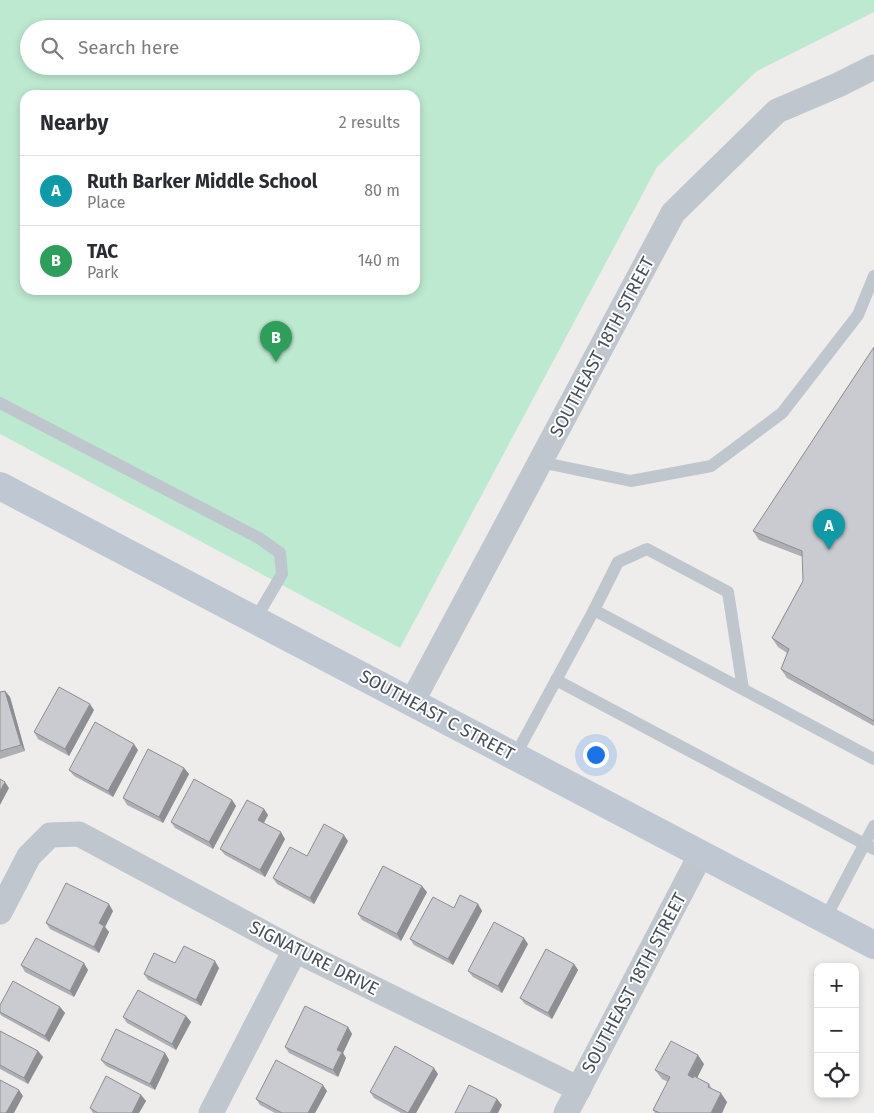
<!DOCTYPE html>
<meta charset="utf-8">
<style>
body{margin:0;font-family:"Fira Sans",sans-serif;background:#f2f2f3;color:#2b2b33}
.controls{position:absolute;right:15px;bottom:15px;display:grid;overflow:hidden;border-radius:10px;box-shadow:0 2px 8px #0003}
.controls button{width:45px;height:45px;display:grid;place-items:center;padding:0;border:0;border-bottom:1px solid #e1e1e2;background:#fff;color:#2b2b33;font:25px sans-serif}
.you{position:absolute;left:595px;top:754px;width:18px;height:18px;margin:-12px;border:4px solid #fff;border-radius:50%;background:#1a73e8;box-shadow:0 0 0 8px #1a73e833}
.badge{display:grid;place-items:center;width:32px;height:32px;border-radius:50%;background:#2a67cb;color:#fff;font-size:16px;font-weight:700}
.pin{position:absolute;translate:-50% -41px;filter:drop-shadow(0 1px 2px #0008)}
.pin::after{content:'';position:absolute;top:26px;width:18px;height:15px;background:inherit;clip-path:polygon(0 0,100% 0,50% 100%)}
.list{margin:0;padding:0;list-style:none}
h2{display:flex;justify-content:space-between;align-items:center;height:65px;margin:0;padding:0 20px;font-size:21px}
h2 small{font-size:16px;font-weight:400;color:#7c7c81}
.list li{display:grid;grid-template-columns:32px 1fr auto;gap:15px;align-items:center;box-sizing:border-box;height:70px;padding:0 20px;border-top:1px solid #e1e1e2}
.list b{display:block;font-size:19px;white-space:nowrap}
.list p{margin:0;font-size:16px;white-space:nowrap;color:#7c7c81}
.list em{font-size:16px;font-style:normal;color:#7c7c81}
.icon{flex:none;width:28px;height:28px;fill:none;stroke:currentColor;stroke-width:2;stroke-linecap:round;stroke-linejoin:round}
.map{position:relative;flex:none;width:874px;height:1113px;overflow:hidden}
.search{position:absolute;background:#fff;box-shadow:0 2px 8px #0003;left:20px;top:20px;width:400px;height:55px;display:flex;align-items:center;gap:12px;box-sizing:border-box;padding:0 18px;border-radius:28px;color:#7c7c81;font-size:19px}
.panel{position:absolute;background:#fff;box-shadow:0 2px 8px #0003;left:20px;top:90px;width:400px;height:205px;border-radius:15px}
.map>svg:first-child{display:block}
.green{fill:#bee9d1;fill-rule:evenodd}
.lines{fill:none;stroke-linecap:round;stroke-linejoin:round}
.lane{stroke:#bfc6cd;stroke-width:12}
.street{stroke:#bfc6cd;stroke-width:25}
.secondary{stroke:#bfc7d2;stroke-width:28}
.wall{fill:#aeafb4}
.shaded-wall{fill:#8d8e92}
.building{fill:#cacbd1;stroke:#8d8e92}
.labels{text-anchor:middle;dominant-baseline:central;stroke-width:4;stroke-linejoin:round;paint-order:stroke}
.street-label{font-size:18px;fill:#474f58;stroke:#fff}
</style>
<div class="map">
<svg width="874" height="1113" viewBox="0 0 874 1113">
<rect width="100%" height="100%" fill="#efedec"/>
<path class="green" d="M 0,0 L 874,0 L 874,12 L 757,71 L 657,167 L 400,648 L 0,434 ZM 29,29 L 411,29 L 411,66 L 29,66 ZM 25,95 L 415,95 L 415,290 L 25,290 Z"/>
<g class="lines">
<g class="lane">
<polyline points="0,403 259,538 280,553 282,574 255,620"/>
<polyline points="540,462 631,481 711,466 782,413 858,315 874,276"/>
<polyline points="594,610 874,759"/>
<polyline points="556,680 874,849"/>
<polyline points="515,756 594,610 618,562 647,549 728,592 743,689"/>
<polyline points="825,919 874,826"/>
</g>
<g class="street">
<polyline points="412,702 673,213 777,111 838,85 874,67"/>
<polyline points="0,912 29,856 50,835 79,834 295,950 579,1089"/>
<polyline points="211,1113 295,950"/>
<polyline points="566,1113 701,854"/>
</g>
<polyline class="secondary" points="0,486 874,945"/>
</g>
<g class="wall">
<polygon points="874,347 874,726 787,678 781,669 787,653 778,647 772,638 803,581 803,557 759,540 753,531"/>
<polygon points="5,691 10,697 25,751 0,759 0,692"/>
<polygon points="94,710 69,756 38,739 34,732"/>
<polygon points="138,750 113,797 74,776 69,770"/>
<polygon points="184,768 189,774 163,823 127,805 123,798"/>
<polygon points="232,800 236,806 213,849 175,828 171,822"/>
<polygon points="264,809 268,815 264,823 285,839 265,877 225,855 220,849"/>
<polygon points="348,841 314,904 277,884 273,878 307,856"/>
<polygon points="427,892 401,941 362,920 358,914"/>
<polygon points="478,904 482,911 453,965 414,945 410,939 454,908"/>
<polygon points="113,911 105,927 109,932 99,953 50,929 46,923"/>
<polygon points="528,944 502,993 473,977 468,971"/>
<polygon points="175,963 219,968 201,1006 148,980 144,974"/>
<polygon points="574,964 578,970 552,1019 525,1004 520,998"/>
<polygon points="21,965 88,970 74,997 25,972"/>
<polygon points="0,1005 60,1007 65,1013 49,1042 2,1016 0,1014"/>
<polygon points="186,1016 191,1022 176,1050 127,1023 123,1017"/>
<polygon points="348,1027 352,1034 343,1053 346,1058 338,1077 289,1053 285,1047"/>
<polygon points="0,1031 38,1051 43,1057 28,1084 0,1069"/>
<polygon points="165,1053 169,1060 155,1090 106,1066 101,1060"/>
<polygon points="704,1064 697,1078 709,1084 712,1089 727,1102 722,1113 655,1113 653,1110 668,1082 662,1079 655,1070"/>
<polygon points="438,1074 416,1113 401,1113 374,1098 370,1092"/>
<polygon points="327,1091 315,1113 275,1113 260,1105 256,1099"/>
<polygon points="141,1095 146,1101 139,1113 93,1113 90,1108"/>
</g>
<g class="shaded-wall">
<polygon points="5,691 10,697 25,751 21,745"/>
<polygon points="90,704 94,710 69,756 65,749"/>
<polygon points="134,744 138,750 113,797 108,791"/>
<polygon points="184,768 189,774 163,823 159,817"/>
<polygon points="5,782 9,788 0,805 0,791"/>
<polygon points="232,800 236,806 213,849 209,842"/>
<polygon points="264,809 268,815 262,826 258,820"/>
<polygon points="281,832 285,839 265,877 260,870"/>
<polygon points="344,835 348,841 314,904 310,898"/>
<polygon points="422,886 427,892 401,941 397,934"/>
<polygon points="109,904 113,911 105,927 109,932 99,953 94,947 99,923"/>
<polygon points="478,904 482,911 453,965 448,959"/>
<polygon points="524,938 528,944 502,993 498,986"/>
<polygon points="215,961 219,968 201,1006 196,1000"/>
<polygon points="84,963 88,970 74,997 70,991"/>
<polygon points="574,964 578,970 552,1019 548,1013"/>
<polygon points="60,1007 65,1013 49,1042 45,1036"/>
<polygon points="186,1016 191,1022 176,1050 172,1044"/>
<polygon points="348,1027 352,1034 343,1053 346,1058 338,1077 333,1070 337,1050"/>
<polygon points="38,1051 43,1057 28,1084 24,1078"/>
<polygon points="165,1053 169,1060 155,1090 150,1084"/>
<polygon points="698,1055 704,1064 694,1084 688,1075"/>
<polygon points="434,1068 438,1074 416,1113 408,1113"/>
<polygon points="323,1085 327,1091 315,1113 308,1113"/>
<polygon points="19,1090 23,1096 14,1113 6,1113"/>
<polygon points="721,1093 727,1102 722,1113 711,1113"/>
<polygon points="141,1095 146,1101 139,1113 132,1113"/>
<polygon points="497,1099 502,1105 498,1113 490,1113"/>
</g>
<g class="building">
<polygon points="874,347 874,721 781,669 789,649 772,638 803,581 802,551 753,531"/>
<polygon points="59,687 90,704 65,749 34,732"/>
<polygon points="5,691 21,745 0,751 0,692"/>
<polygon points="95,722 134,744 108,791 69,770"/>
<polygon points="148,749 184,768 159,817 123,798"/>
<polygon points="0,779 5,782 0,791"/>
<polygon points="194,779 232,800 209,842 171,822"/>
<polygon points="247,800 264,809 258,820 281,832 260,870 220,849"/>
<polygon points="324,824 344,835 310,898 273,878 290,847 307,856"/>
<polygon points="383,866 422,886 397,934 358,914"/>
<polygon points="66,883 109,904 99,923 104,926 94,947 46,923"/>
<polygon points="460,895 478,904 448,959 410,939 433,897 454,908"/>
<polygon points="494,922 524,938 498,986 468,971"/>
<polygon points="36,938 84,963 70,991 21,965"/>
<polygon points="184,946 215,961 196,1000 144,974 154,953 175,963"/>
<polygon points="546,949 574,964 548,1013 520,998"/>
<polygon points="13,981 60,1007 45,1036 0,1012 0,1005"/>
<polygon points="138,990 186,1016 172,1044 123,1017"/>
<polygon points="305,1006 348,1027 337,1050 342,1052 333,1070 285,1047"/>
<polygon points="116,1029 165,1053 150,1084 101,1060"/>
<polygon points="0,1031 38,1051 24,1078 0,1065"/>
<polygon points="671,1041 698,1055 688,1075 693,1078 694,1076 709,1084 708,1087 721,1093 711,1113 660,1113 653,1110 670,1077 655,1070"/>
<polygon points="395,1046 434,1068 408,1113 370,1092"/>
<polygon points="276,1060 323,1085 308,1113 282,1113 256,1099"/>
<polygon points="106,1076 141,1095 132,1113 98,1113 90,1108"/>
<polygon points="0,1080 19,1090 6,1113 0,1113"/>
<polygon points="469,1085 497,1099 490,1113 455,1113"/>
</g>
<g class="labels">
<g class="street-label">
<text transform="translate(602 347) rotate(-62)">SOUTHEAST 18TH STREET</text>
<text transform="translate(437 715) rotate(28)">SOUTHEAST C STREET</text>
<text transform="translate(314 958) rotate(27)">SIGNATURE DRIVE</text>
<text transform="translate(634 983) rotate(-62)">SOUTHEAST 18TH STREET</text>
</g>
</g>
</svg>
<div class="controls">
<button>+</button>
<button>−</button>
<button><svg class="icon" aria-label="locate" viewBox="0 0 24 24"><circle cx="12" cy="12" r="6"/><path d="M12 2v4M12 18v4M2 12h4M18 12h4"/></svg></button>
</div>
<div class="you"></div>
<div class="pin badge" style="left:829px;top:550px;background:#0f9aa8">A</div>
<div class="pin badge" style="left:276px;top:362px;background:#2e9e5b">B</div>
<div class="search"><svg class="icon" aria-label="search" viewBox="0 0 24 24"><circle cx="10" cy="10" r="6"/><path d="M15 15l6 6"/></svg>Search here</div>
<section class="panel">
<h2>Nearby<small>2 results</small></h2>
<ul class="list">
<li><span class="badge" style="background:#0f9aa8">A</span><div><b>Ruth Barker Middle School</b><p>Place</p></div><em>80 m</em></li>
<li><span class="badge" style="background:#2e9e5b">B</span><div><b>TAC</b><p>Park</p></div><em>140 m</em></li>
</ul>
</section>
</div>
